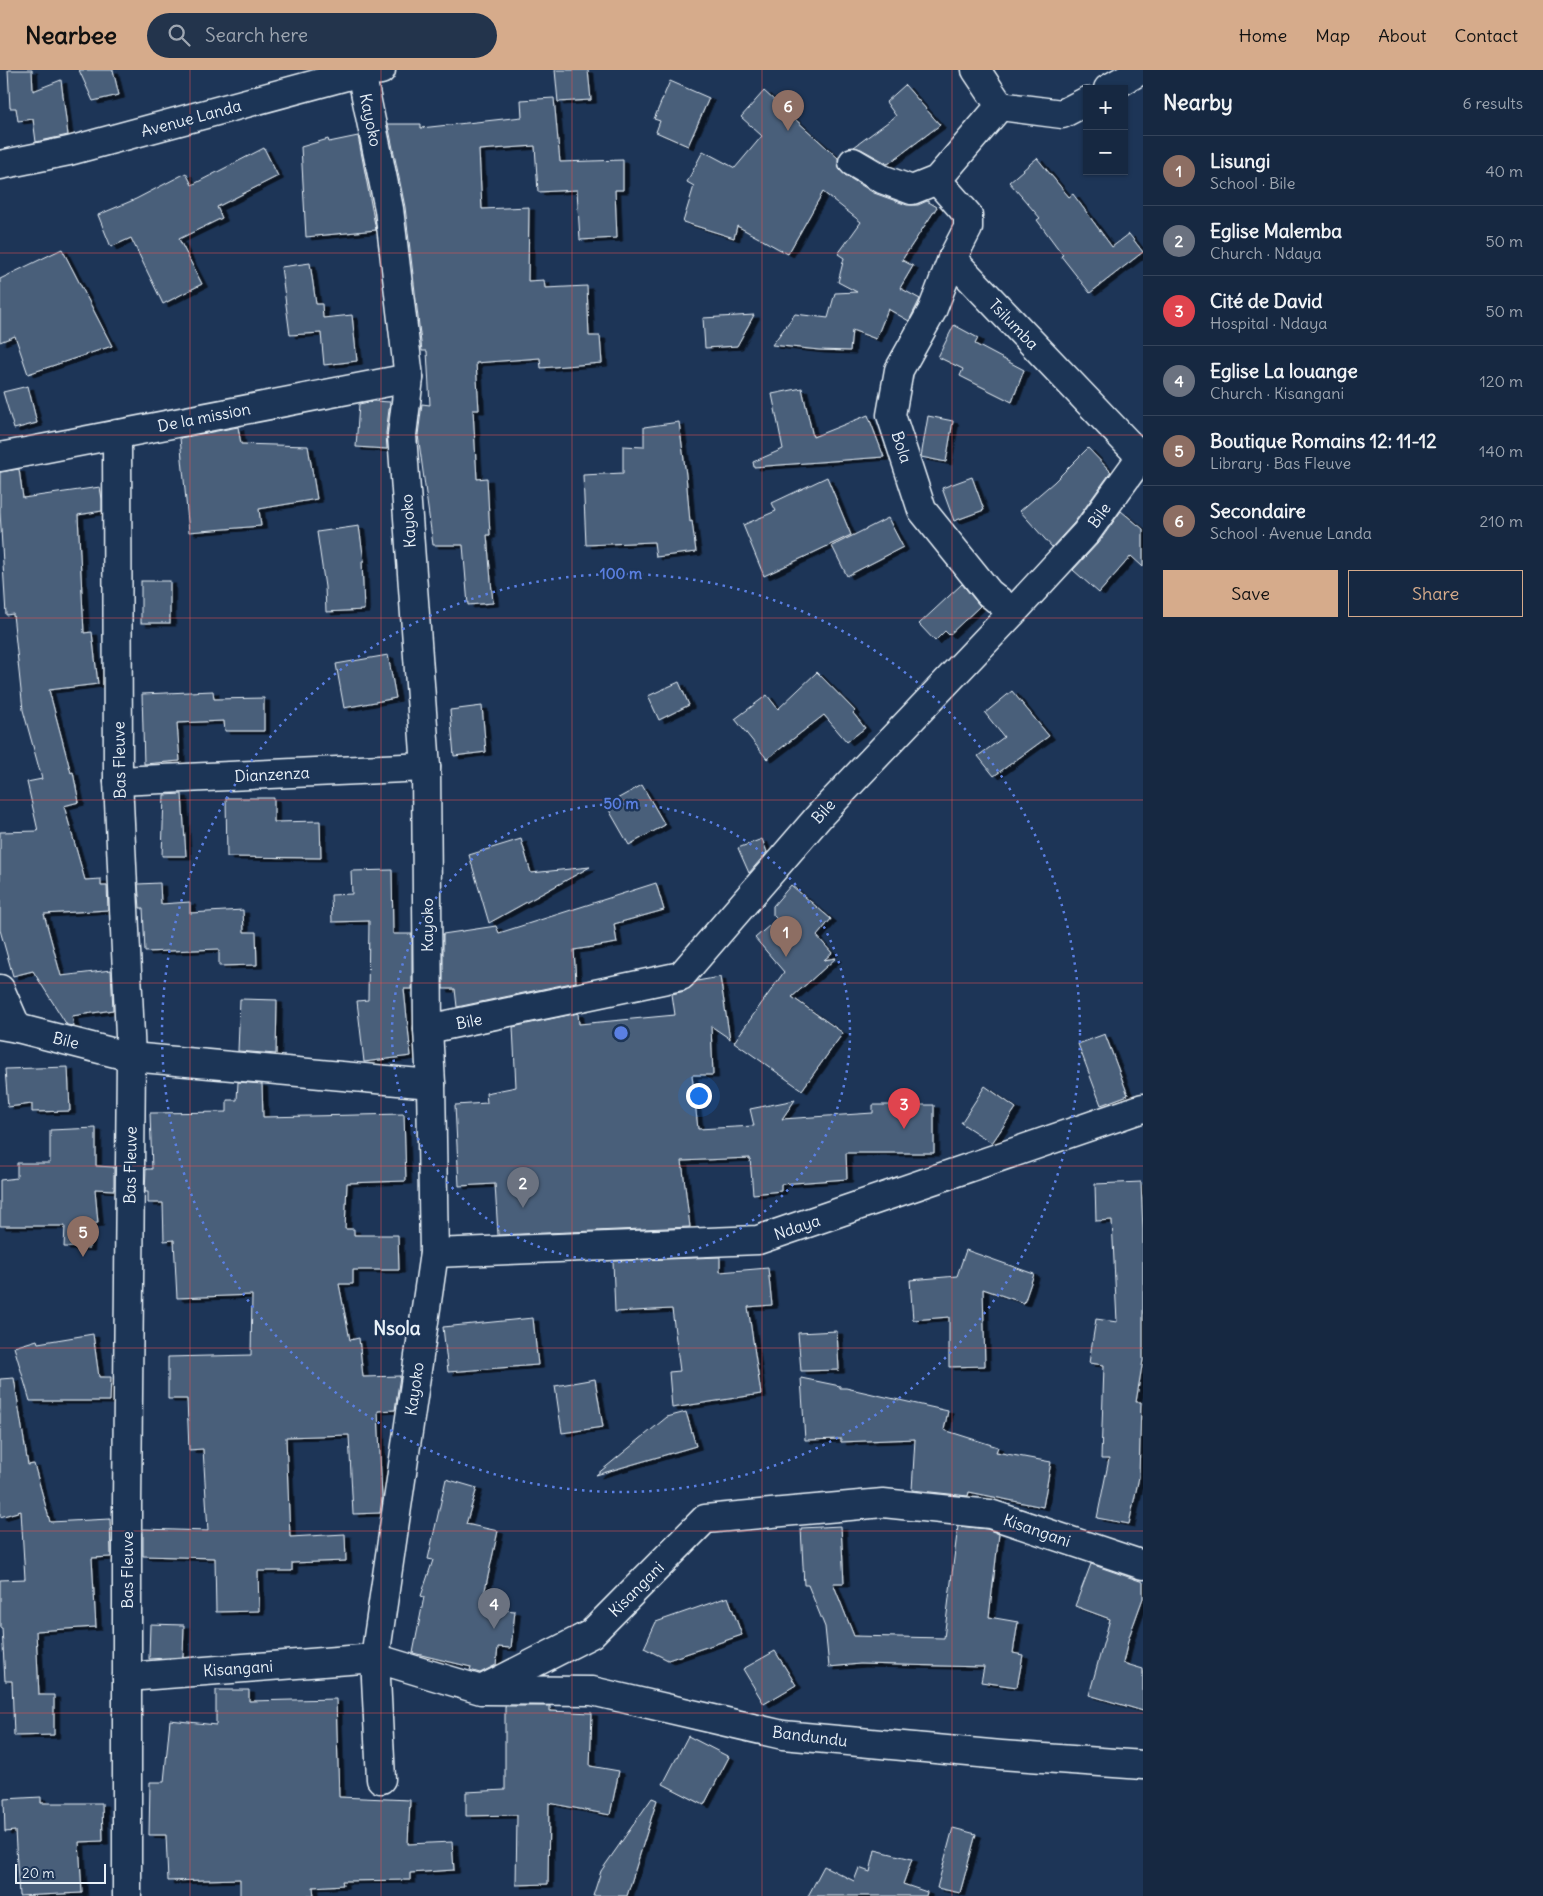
<!DOCTYPE html>
<meta charset="utf-8">
<style>
body{margin:0;font-family:Delius,sans-serif;background:#23344c;color:#f1f3f6}
.controls{position:absolute;right:15px;top:15px;display:grid;overflow:hidden;border-radius:0px;box-shadow:0 1px 4px #0004}
.controls button{width:45px;height:45px;display:grid;place-items:center;padding:0;border:0;border-bottom:1px solid #35445a;background:#162841;color:#f1f3f6;font:25px sans-serif}
.scale{position:absolute;left:15px;bottom:12px;width:91px;box-sizing:border-box;padding-left:5px;border:2px solid #e8f1f8;border-top:0;font-size:14px;line-height:18px;white-space:nowrap;color:#e8f1f8;-webkit-text-stroke:4px #1d3557;paint-order:stroke}
.you{position:absolute;left:698px;top:1025px;width:18px;height:18px;margin:-12px;border:4px solid #fff;border-radius:50%;background:#1a73e8;box-shadow:0 0 0 8px #1a73e833}
.badge{display:grid;place-items:center;width:32px;height:32px;border-radius:50%;background:#d6ab8b;color:#fff;font-size:16px;font-weight:700}
.pin{position:absolute;translate:-50% -41px;filter:drop-shadow(0 1px 2px #0008)}
.pin::after{content:'';position:absolute;top:26px;width:18px;height:15px;background:inherit;clip-path:polygon(0 0,100% 0,50% 100%)}
.list{margin:0;padding:0;list-style:none}
h2{display:flex;justify-content:space-between;align-items:center;height:65px;margin:0;padding:0 20px;font-size:21px}
h2 small{font-size:16px;font-weight:400;color:#9ea6b1}
.list li{display:grid;grid-template-columns:32px 1fr auto;gap:15px;align-items:center;box-sizing:border-box;height:70px;padding:0 20px;border-top:1px solid #35445a}
.list b{display:block;font-size:19px;white-space:nowrap}
.list p{margin:0;font-size:16px;white-space:nowrap;color:#9ea6b1}
.list em{font-size:16px;font-style:normal;color:#9ea6b1}
.actions{display:flex;gap:10px;padding:15px 20px}
.actions a{flex:1;padding:11px 0;border:1px solid #d6ab8b;border-radius:0px;text-align:center;font-size:18px;color:#d6ab8b}
.actions .main{background:#d6ab8b;color:#111}
.icon{flex:none;width:28px;height:28px;fill:none;stroke:currentColor;stroke-width:2;stroke-linecap:round;stroke-linejoin:round}
.map{position:relative;flex:none;width:1143px;height:1826px;overflow:hidden}
header{display:flex;align-items:center;gap:30px;box-sizing:border-box;height:70px;padding:0 25px;background:#d6ab8b;color:#111}
header strong{font-size:24px}
nav{display:flex;gap:28px;margin-inline-start:auto;font-size:18px}
.search{width:350px;height:45px;background:#23344c;display:flex;align-items:center;gap:12px;box-sizing:border-box;padding:0 18px;border-radius:28px;color:#9ea6b1;font-size:19px}
main{display:flex}
aside{flex:1;background:#162841}
.map>svg:first-child{display:block}
.building{fill:#495e7a;stroke:#e8f1f8;filter:url(#shadow)}
.lines{fill:none;stroke-linecap:round;stroke-linejoin:round}
.minor-casing{stroke:#e8f1f8;stroke-width:31}
.minor{stroke:#1d3557;stroke-width:28}
.grid{fill:none;stroke:#da5052;stroke-width:1;stroke-opacity:0.55}
.ring{fill:none;stroke:#5a7fe2;stroke-width:2.5;stroke-dasharray:2.5 5}
.labels{text-anchor:middle;dominant-baseline:central;stroke-width:4.5;stroke-linejoin:round;paint-order:stroke}
.street-label{font-size:16px;fill:#e8f1f8;stroke:#1d3557}
.quarter-label{font-size:19px;font-weight:bold;fill:#e8f1f8;stroke:#1d3557}
.centre{fill:#5a7fe2;stroke:#1d3557;stroke-width:2.5}
.ring-label{font-size:15px;text-anchor:middle;font-weight:bold;fill:#5a7fe2;stroke:#1d3557;stroke-width:4.5;stroke-linejoin:round;paint-order:stroke}
</style>
<header>
<strong>Nearbee</strong>
<div class="search"><svg class="icon" aria-label="search" viewBox="0 0 24 24"><circle cx="10" cy="10" r="6"/><path d="M15 15l6 6"/></svg>Search here</div>
<nav><a>Home</a><a>Map</a><a>About</a><a>Contact</a></nav>
</header>
<main>
<div class="map">
<svg width="1143" height="1826" viewBox="0 0 1143 1826">
<defs>
<filter id="shadow"><feDropShadow dx="5.5" dy="3" stdDeviation="0" flood-color="#0009"/></filter>
</defs>
<rect width="100%" height="100%" fill="#1d3557"/>
<filter id="ink" filterUnits="userSpaceOnUse"><feTurbulence type="fractalNoise" baseFrequency=".02" numOctaves="2"/><feDisplacementMap in="SourceGraphic" scale="10" xChannelSelector="R" yChannelSelector="G"/><feConvolveMatrix kernelMatrix="1 2 1 2 8 2 1 2 1" color-interpolation-filters="sRGB"/></filter>
<g filter="url(#ink)">
<g class="building">
<polygon points="8,0 32,0 33,21 61,10 68,65 36,72 33,49 18,51 16,38 10,38"/>
<polygon points="79,0 113,0 119,25 93,31"/>
<polygon points="555,0 588,0 591,30 558,32"/>
<polygon points="670,11 709,28 688,76 656,62 660,51 654,49"/>
<polygon points="905,15 940,55 888,94 861,79 854,77 896,46 886,32"/>
<polygon points="764,21 838,88 839,99 845,105 874,123 907,135 918,135 927,131 937,137 902,190 913,196 900,218 920,229 909,251 888,239 876,269 852,260 850,281 819,280 772,275 795,244 828,248 835,223 857,222 838,212 844,188 838,184 861,152 823,122 788,184 737,156 734,168 683,152 694,116 687,112 703,81 735,98 762,66 741,47"/>
<polygon points="554,28 560,92 623,90 623,120 615,120 617,168 580,170 577,120 538,122 535,76 479,80 482,139 529,137 528,211 544,210 545,218 587,216 589,266 600,266 602,293 541,298 540,288 476,293 479,340 473,340 477,409 487,408 490,465 487,465 493,533 468,535 463,475 433,475 418,365 422,334 430,335 427,281 422,281 405,137 388,54 421,54 421,58 522,47 521,30"/>
<polygon points="358,66 376,160 306,167 301,77 328,69 329,72"/>
<polygon points="264,78 278,106 217,137 222,148 179,169 202,214 163,234 131,168 111,177 98,145 136,129 186,103 192,115"/>
<polygon points="1037,88 1069,127 1073,124 1112,177 1129,164 1143,182 1090,223 1061,186 1063,185 1037,150 1040,148 1009,112"/>
<polygon points="62,179 112,276 28,304 15,266 0,272 0,209"/>
<polygon points="310,193 316,234 322,234 323,248 352,245 357,291 324,295 321,263 290,265 281,197"/>
<polygon points="754,245 737,276 705,278 703,248"/>
<polygon points="954,255 978,268 975,274 1024,300 1012,332 960,306 963,299 938,287"/>
<polygon points="28,316 37,353 14,359 3,322"/>
<polygon points="802,318 813,367 868,345 884,387 754,397 753,392 783,379 772,324"/>
<polygon points="374,331 390,332 386,363 387,379 356,377 359,334"/>
<polygon points="928,346 953,351 946,392 921,387"/>
<polygon points="679,352 686,405 690,452 692,451 696,482 656,487 654,472 586,475 583,405 623,403 623,376 644,377 644,357"/>
<polygon points="238,357 241,374 308,376 317,429 259,439 261,456 189,462 180,368"/>
<polygon points="1088,378 1111,402 1074,453 1052,477 1020,441 1054,412"/>
<polygon points="19,399 23,428 100,417 102,429 102,441 78,445 84,563 92,562 98,614 49,620 71,703 73,702 79,732 64,736 85,810 101,809 101,816 107,816 108,840 44,844 61,906 111,900 113,940 72,946 74,956 67,955 33,901 13,906 0,860 0,762 38,761 27,712 42,709 23,640 13,544 6,545 0,442 0,402"/>
<polygon points="827,407 851,465 764,506 743,455 776,441 772,433"/>
<polygon points="972,407 984,440 954,451 942,418"/>
<polygon points="1121,441 1143,459 1143,497 1131,486 1099,523 1073,500 1099,472"/>
<polygon points="888,448 903,477 847,506 832,476"/>
<polygon points="359,456 364,491 362,491 364,540 326,542 325,517 317,462"/>
<rect x="141" y="511" width="29" height="42"/>
<polygon points="962,514 980,536 949,565 945,561 935,571 919,554"/>
<polygon points="388,585 396,628 344,638 336,594"/>
<polygon points="817,602 855,641 853,643 865,658 847,672 824,645 767,689 735,649 767,625 778,639"/>
<polygon points="679,612 689,635 659,650 648,626"/>
<polygon points="213,621 214,629 264,628 264,661 225,661 224,651 177,653 180,691 144,694 142,624"/>
<polygon points="1012,621 1049,666 994,706 978,686 1004,667 985,643"/>
<polygon points="482,636 486,682 454,686 450,640"/>
<polygon points="642,715 665,755 629,775 606,735"/>
<polygon points="182,724 186,786 162,786 164,725"/>
<polygon points="226,728 274,728 274,752 320,751 321,788 227,787"/>
<polygon points="521,769 531,803 590,797 489,853 469,785"/>
<polygon points="762,769 767,782 749,803 738,778"/>
<polygon points="392,800 393,864 412,864 412,919 404,919 411,986 364,992 357,931 368,930 369,851 332,852 331,825 352,824 351,801"/>
<polygon points="160,813 161,834 190,832 190,843 243,840 244,862 256,862 257,895 219,896 219,879 145,882 143,838 140,838 138,814"/>
<polygon points="656,813 664,840 614,854 617,873 574,880 576,912 457,937 455,919 443,919 443,864 496,856 499,863"/>
<polygon points="791,815 831,849 817,866 832,883 824,890 836,888 792,927 843,963 802,1020 734,972 784,902 755,868 777,849 773,845 773,836"/>
<polygon points="720,907 730,969 711,956 713,1005 692,1005 698,1059 754,1056 750,1039 795,1030 782,1049 873,1043 873,1035 934,1035 934,1083 846,1083 847,1109 781,1114 781,1121 753,1124 750,1088 682,1091 690,1157 498,1165 495,1114 459,1116 455,1035 487,1033 486,1023 516,1017 513,957 578,943 579,954 675,945 672,924 685,921 697,911"/>
<polygon points="240,929 277,930 276,984 238,981"/>
<polygon points="1105,964 1128,1025 1101,1035 1078,974"/>
<polygon points="68,997 70,1041 32,1042 32,1034 8,1037 5,999"/>
<polygon points="238,1012 262,1014 263,1047 404,1044 406,1111 347,1113 345,1159 354,1159 354,1165 398,1165 399,1200 353,1200 353,1214 339,1214 350,1270 359,1268 363,1307 400,1306 395,1340 378,1341 382,1428 380,1443 353,1444 349,1365 286,1367 290,1467 345,1464 346,1491 292,1493 292,1501 258,1501 259,1541 216,1542 215,1488 143,1486 143,1459 208,1461 203,1379 189,1380 187,1329 168,1329 168,1287 251,1285 252,1225 177,1228 174,1170 164,1171 163,1133 148,1133 148,1122 145,1122 146,1099 152,1099 150,1043 227,1042 227,1030 237,1030"/>
<polygon points="985,1016 1016,1038 992,1073 961,1053"/>
<polygon points="96,1058 96,1096 114,1097 114,1120 95,1119 98,1153 90,1154 89,1178 64,1177 65,1156 0,1156 0,1110 17,1108 17,1093 50,1093 50,1060"/>
<polygon points="1141,1112 1143,1160 1143,1290 1136,1332 1141,1332 1139,1407 1129,1454 1097,1448 1109,1389 1101,1389 1104,1295 1089,1293 1096,1249 1117,1252 1112,1150 1096,1151 1095,1114"/>
<polygon points="966,1180 1034,1204 1024,1233 983,1219 985,1296 949,1297 949,1247 913,1250 910,1210 957,1206"/>
<polygon points="720,1187 720,1202 768,1198 772,1235 748,1237 761,1324 672,1338 669,1302 680,1301 672,1239 615,1242 613,1191"/>
<polygon points="533,1248 538,1295 448,1302 443,1257"/>
<polygon points="837,1261 839,1300 801,1301 798,1263"/>
<polygon points="93,1264 99,1307 111,1307 110,1331 30,1331 14,1277 37,1270 38,1273"/>
<polygon points="14,1308 28,1395 34,1394 50,1452 110,1449 111,1487 92,1488 96,1557 36,1561 39,1625 54,1625 54,1665 14,1666 12,1611 5,1611 2,1558 0,1558 0,1510 25,1509 21,1441 0,1447 0,1309"/>
<polygon points="801,1308 840,1316 840,1318 846,1318 948,1341 944,1360 998,1377 996,1382 1051,1392 1043,1437 969,1422 968,1426 912,1420 915,1369 841,1372 841,1369 805,1370"/>
<polygon points="595,1309 603,1357 562,1363 555,1316"/>
<polygon points="686,1342 696,1376 596,1405 667,1347"/>
<polygon points="446,1409 477,1418 466,1454 498,1461 481,1538 515,1541 511,1578 498,1577 496,1595 480,1603 470,1600 471,1597 413,1583 424,1527 421,1526 433,1490 428,1489"/>
<polygon points="841,1456 844,1513 833,1513 854,1566 944,1568 958,1456 987,1459 999,1464 989,1547 1018,1552 1013,1583 1023,1585 1017,1617 981,1612 984,1597 860,1594 829,1597 825,1557 808,1515 804,1515 801,1458"/>
<polygon points="1091,1494 1143,1512 1143,1528 1129,1567 1123,1593 1143,1599 1143,1641 1089,1625 1110,1549 1075,1536"/>
<polygon points="728,1527 742,1565 668,1590 644,1578 656,1552"/>
<polygon points="150,1554 184,1555 183,1587 149,1589"/>
<polygon points="775,1581 796,1615 764,1634 743,1599"/>
<polygon points="216,1620 249,1620 249,1631 336,1629 339,1727 410,1730 408,1774 452,1772 454,1800 410,1803 410,1810 342,1811 343,1815 313,1817 314,1826 240,1826 240,1809 168,1811 166,1765 149,1765 150,1712 164,1712 170,1650 216,1655"/>
<polygon points="505,1636 550,1636 550,1641 592,1643 590,1696 619,1701 610,1745 549,1733 548,1814 516,1815 517,1745 466,1746 466,1722 505,1720"/>
<polygon points="688,1666 729,1687 704,1735 663,1714"/>
<polygon points="41,1727 41,1733 102,1733 103,1771 79,1772 82,1823 19,1826 15,1761 5,1762 4,1729"/>
<polygon points="652,1728 657,1730 627,1826 593,1826 601,1801"/>
<polygon points="953,1758 976,1764 960,1823 937,1818"/>
<polygon points="875,1780 912,1789 903,1814 927,1822 926,1826 808,1826 824,1796 854,1811 859,1798 870,1802"/>
</g>
<g class="lines">
<defs>
<g id="minor">
<polyline points="361,2 389,139 409,308 402,365 426,697 428,959 431,1014 434,1183 375,1588 381,1709"/>
<polyline points="1108,19 1141,0"/>
<polyline points="1000,36 1062,44 1087,31"/>
<polyline points="853,92 882,109 912,120 937,110 1000,36 976,0"/>
<polyline points="0,95 69,81 361,2 381,0"/>
<polyline points="952,189 932,241 899,300 891,345 922,440 989,523 1013,542"/>
<polyline points="117,364 118,711 131,987 127,1435 127,1826"/>
<polyline points="0,387 409,308"/>
<polyline points="118,711 426,697"/>
<polyline points="0,919 17,958"/>
<polyline points="0,955 17,958 131,987 431,1014"/>
<polyline points="428,959 681,906 821,744 1013,542 1086,463 1141,387 952,189 968,158 968,145 937,110"/>
<polyline points="434,1183 758,1170 1143,1038"/>
<polyline points="127,1607 375,1588 481,1620 591,1564 705,1449 883,1433 990,1444 1143,1495"/>
<polyline points="485,1620 592,1621 783,1665 1001,1685 1143,1695"/>
</g>
</defs>
<use href="#minor" class="minor-casing"/>
<use href="#minor" class="minor"/>
</g>
</g>
<path class="grid" d="M 190,0 L 190,1826M 381,0 L 381,1826M 572,0 L 572,1826M 762,0 L 762,1826M 952,0 L 952,1826M 0,183 L 1143,183M 0,365 L 1143,365M 0,548 L 1143,548M 0,730 L 1143,730M 0,913 L 1143,913M 0,1096 L 1143,1096M 0,1278 L 1143,1278M 0,1461 L 1143,1461M 0,1643 L 1143,1643"/>
<g class="ring">
<circle cx="621" cy="963" r="229"/>
<circle cx="621" cy="963" r="459"/>
</g>
<g class="labels">
<g class="street-label">
<text transform="translate(191 48) rotate(-15)">Avenue Landa</text>
<text transform="translate(371 50) rotate(78)">Kayoko</text>
<text transform="translate(1014 254) rotate(46)">Tsilumba</text>
<text transform="translate(204 347) rotate(-11)">De la mission</text>
<text transform="translate(902 377) rotate(72)">Bola</text>
<text transform="translate(1099 445) rotate(-54)">Bile</text>
<text transform="translate(408 451) rotate(-94)">Kayoko</text>
<text transform="translate(119 690) rotate(-91)">Bas Fleuve</text>
<text transform="translate(272 704) rotate(-3)">Dianzenza</text>
<text transform="translate(823 741) rotate(-48)">Bile</text>
<text transform="translate(427 855) rotate(-90)">Kayoko</text>
<text transform="translate(469 951) rotate(-11)">Bile</text>
<text transform="translate(66 970) rotate(14)">Bile</text>
<text transform="translate(130 1095) rotate(-89)">Bas Fleuve</text>
<text transform="translate(797 1157) rotate(-19)">Ndaya</text>
<text transform="translate(414 1319) rotate(-82)">Kayoko</text>
<text transform="translate(1037 1460) rotate(19)">Kisangani</text>
<text transform="translate(127 1500) rotate(-90)">Bas Fleuve</text>
<text transform="translate(636 1519) rotate(-45)">Kisangani</text>
<text transform="translate(238 1598) rotate(-4)">Kisangani</text>
<text transform="translate(810 1666) rotate(7)">Bandundu</text>
</g>
<g class="quarter-label">
<text x="397" y="1258">Nsola</text>
</g>
</g>
<circle cx="621" cy="963" r="8" class="centre"/>
<g class="ring-label">
<text x="621" y="509">100 m</text>
<text x="621" y="739">50 m</text>
</g>
</svg>
<div class="controls">
<button>+</button>
<button>−</button>
</div>
<div class="scale">20 m</div>
<div class="you"></div>
<div class="pin badge" style="left:786px;top:887px;background:#8d6e63">1</div>
<div class="pin badge" style="left:523px;top:1138px;background:#6b7280">2</div>
<div class="pin badge" style="left:904px;top:1059px;background:#e0444e">3</div>
<div class="pin badge" style="left:494px;top:1559px;background:#6b7280">4</div>
<div class="pin badge" style="left:83px;top:1187px;background:#8d6e63">5</div>
<div class="pin badge" style="left:788px;top:61px;background:#8d6e63">6</div>
</div>
<aside>
<h2>Nearby<small>6 results</small></h2>
<ul class="list">
<li><span class="badge" style="background:#8d6e63">1</span><div><b>Lisungi</b><p>School · Bile</p></div><em>40 m</em></li>
<li><span class="badge" style="background:#6b7280">2</span><div><b>Eglise Malemba</b><p>Church · Ndaya</p></div><em>50 m</em></li>
<li><span class="badge" style="background:#e0444e">3</span><div><b>Cité de David</b><p>Hospital · Ndaya</p></div><em>50 m</em></li>
<li><span class="badge" style="background:#6b7280">4</span><div><b>Eglise La louange</b><p>Church · Kisangani</p></div><em>120 m</em></li>
<li><span class="badge" style="background:#8d6e63">5</span><div><b>Boutique Romains 12: 11-12</b><p>Library · Bas Fleuve</p></div><em>140 m</em></li>
<li><span class="badge" style="background:#8d6e63">6</span><div><b>Secondaire</b><p>School · Avenue Landa</p></div><em>210 m</em></li>
</ul>
<div class="actions"><a class="main">Save</a><a>Share</a></div>
</aside>
</main>
